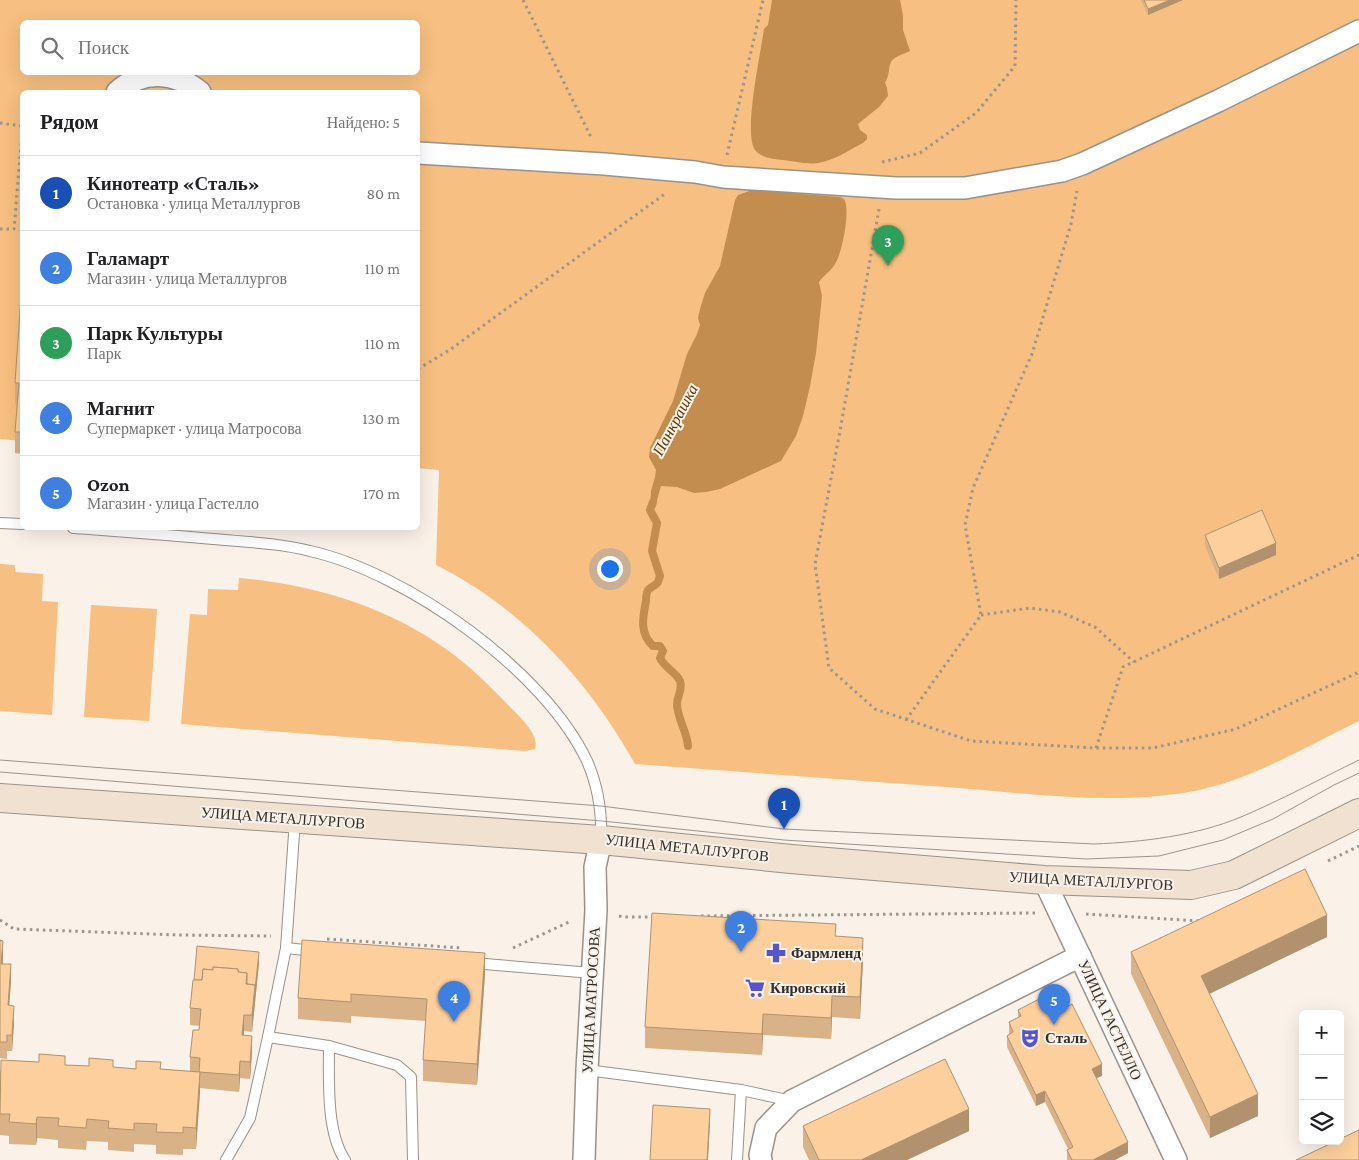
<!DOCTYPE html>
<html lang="ru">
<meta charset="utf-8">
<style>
body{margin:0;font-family:"Crimson Pro",serif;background:#f2f2f2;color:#202124}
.controls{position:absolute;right:15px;bottom:15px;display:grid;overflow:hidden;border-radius:8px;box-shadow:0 5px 20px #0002}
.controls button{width:45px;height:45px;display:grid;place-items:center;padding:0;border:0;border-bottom:1px solid #e0e0e0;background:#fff;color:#202124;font:25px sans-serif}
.you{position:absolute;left:609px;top:568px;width:18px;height:18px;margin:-12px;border:4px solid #fff;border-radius:50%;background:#1a73e8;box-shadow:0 0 0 8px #1a73e833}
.badge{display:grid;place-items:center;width:32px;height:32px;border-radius:50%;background:#5755cd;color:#fff;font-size:16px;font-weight:700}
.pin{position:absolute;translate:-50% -41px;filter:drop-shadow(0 1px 2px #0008)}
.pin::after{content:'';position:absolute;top:26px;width:18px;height:15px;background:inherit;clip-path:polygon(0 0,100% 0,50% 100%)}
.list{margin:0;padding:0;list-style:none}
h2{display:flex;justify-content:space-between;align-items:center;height:65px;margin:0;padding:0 20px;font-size:21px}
h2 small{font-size:16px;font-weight:400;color:#757577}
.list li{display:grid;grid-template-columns:32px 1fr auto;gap:15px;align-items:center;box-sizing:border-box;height:75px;padding:0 20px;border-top:1px solid #e0e0e0}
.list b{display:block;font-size:19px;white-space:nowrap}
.list p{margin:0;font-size:16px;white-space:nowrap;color:#757577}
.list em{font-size:16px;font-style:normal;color:#757577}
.icon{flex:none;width:28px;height:28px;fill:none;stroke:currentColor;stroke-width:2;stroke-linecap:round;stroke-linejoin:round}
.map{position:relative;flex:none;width:1359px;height:1160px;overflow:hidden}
.search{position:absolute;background:#fff;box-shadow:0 5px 20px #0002;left:20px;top:20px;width:400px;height:55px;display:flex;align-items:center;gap:12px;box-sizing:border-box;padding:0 18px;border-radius:8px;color:#757577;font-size:19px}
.panel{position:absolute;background:#fff;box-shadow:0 5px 20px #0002;left:20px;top:90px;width:400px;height:440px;border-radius:8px}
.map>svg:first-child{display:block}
.green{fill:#f7bf81;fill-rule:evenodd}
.water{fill:#c38d4f}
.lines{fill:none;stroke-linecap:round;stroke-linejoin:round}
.stream{stroke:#c38d4f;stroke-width:8}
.lane-casing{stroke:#9a928a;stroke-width:12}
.street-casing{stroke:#9a928a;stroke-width:24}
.secondary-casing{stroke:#9a928a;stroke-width:30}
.path{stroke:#9c9590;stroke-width:3;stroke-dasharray:2.5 4;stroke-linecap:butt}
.lane{stroke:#fff;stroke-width:10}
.street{stroke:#fff;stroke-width:21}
.secondary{stroke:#f0e1d0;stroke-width:28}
.tram{stroke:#9b958f;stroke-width:1}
.wall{fill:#dab287}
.shaded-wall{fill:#b1916e}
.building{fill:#fdcf9d;stroke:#b1916e}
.labels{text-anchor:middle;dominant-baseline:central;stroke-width:4;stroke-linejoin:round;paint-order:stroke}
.street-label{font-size:15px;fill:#312e2b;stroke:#faf1e9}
.poi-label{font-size:15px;font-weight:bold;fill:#312e2b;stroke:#faf1e9;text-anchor:start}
.water-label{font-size:16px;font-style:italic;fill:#5b3702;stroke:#faf1e9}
</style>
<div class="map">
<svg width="1359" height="1160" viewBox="0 0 1359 1160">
<rect width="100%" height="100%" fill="#faf1e9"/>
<g class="green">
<path d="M 0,0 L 1359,0 L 1359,721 C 1305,747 1248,782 1189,792 C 1113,805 1034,794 959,788 C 851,780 743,772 635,764 C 589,681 521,607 436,565 L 439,470 L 418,468 L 418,92 L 22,92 L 22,441 L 0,439 ZM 22,22 L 418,22 L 418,72 L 22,72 Z"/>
<polygon points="0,564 15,565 15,572 43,574 42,601 58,602 52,715 0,711"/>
<path d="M 239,578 C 312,584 386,606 446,649 C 470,666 491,687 511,708 C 520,717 540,735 535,749 L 525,751 L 181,724 L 190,614 L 207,615 L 208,589 L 238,590 Z"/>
<polygon points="91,605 157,609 149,721 84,717"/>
</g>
<g class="water">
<path d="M 772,0 L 900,0 L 903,16 L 903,30 L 910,51 C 904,54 894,56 891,62 C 888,68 890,76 885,82 L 887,88 L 888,96 L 879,107 L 858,124 L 860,130 L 867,135 L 867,139 L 863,143 C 849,150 833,161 818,163 C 807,165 794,161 783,160 C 774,159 761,158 755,150 C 743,133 761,52 764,29 L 768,25 Z"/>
<path d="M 752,190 L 840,197 L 844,199 C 851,209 842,254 835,264 C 831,271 824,275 819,282 L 822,296 L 816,353 L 810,386 L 803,416 L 796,436 L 781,461 L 720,489 L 706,492 L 694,493 L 677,487 L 661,486 L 655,507 L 650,510 L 651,491 L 655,477 L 656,470 L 649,457 L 650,448 L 673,401 L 687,354 L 697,334 L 700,325 L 698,318 L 700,309 L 705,293 L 720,266 L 735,200 L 738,195 Z"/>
</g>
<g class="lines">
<path class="stream" d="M 653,502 L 650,510 L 657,523 L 652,551 L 660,576 L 658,582 C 656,585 651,587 649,589 C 646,592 646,597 646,601 C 643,617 639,633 653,646 L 660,646 L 663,651 L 660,658 C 665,668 676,672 680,681 C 683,690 677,696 677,704 C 677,717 687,732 688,746"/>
<defs>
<g id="lane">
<polyline points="0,523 22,524"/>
<path d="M 73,528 C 119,531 166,535 213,539 C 245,542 279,543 310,551 C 407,573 544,670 587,761 C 598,786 602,812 601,839"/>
<polyline points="286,948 314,951"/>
<polyline points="473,963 592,973"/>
<polyline points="268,1037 329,1046 397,1065 411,1077 413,1160"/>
<path d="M 329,1046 C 329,1079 326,1132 345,1160"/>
<polyline points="587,1070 741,1090 792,1101"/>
<polyline points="226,1160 250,1118 268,1037 286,948 295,820"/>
<polyline points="737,1160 741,1090"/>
</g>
<g id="street">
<path d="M 117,92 C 143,69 174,71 200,92"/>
<polyline points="418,153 604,164 695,172 723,177 896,188 965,188 1062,171 1082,164 1218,101 1359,31"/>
<polyline points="1044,880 1176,1160"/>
<polyline points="584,1160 587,1070 596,910 595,867 601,840"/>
<polyline points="761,1160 760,1155 766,1128 792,1101 1080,956"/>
</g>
<polyline id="secondary" points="0,798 601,840 791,859 1044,880 1191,885 1234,875 1359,813"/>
</defs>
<use href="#lane" class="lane-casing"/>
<use href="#street" class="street-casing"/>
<use href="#secondary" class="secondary-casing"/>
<g class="path">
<polyline points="523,0 592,139"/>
<polyline points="0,123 22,126"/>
<polyline points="727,155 763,0"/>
<polyline points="882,162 920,153 976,113 1015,66 1016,0"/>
<polyline points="879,209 840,431 815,564 829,668 875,709 971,741 1096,748 1153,748 1236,729 1359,672"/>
<polyline points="0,229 14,229 22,133"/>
<polyline points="418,369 451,349 666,193"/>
<polyline points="981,615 1030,608 1060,612 1095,627 1134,662"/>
<polyline points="906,720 981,615 965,525 973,488 1032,354 1071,224 1077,191"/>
<polyline points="1096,748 1123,667 1359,555"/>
<polyline points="1328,861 1359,846"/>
<polyline points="1086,914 1200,921"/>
<polyline points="619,916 625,917 655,917"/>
<polyline points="701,916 1035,913"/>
<polyline points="0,920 14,929 179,935 271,936"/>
<polyline points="327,939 463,948"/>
<polyline points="513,948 571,921"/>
</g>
<use href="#lane" class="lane"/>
<use href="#street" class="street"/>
<use href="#secondary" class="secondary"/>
<g class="tram">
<path d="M 0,760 L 601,806 L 784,829 L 1094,844 C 1143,842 1195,836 1241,817 C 1281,800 1320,779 1359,760"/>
<polyline points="0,772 602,821 784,840 1086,859 1159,856 1223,840 1273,819 1334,785 1359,773"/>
</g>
</g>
<g class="wall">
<polygon points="1141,0 1183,0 1148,15"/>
<polygon points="22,283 22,454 15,453 15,432 17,405 15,404 15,383"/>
<polygon points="1205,535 1276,555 1219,579 1205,546"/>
<polygon points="836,937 863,960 860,1019 832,1017 831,1039 763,1035 762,1055 645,1048 645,1027"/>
<polygon points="1327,937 1209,993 1258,1116 1210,1138 1131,974 1131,952"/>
<polygon points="0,940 3,957 3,964 11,981 9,1006 14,1023 12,1051 7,1051 7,1059 0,1058"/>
<polygon points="259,963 252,1032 244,1031 244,1035 252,1052 250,1079 240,1078 239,1092 200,1088 196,1149 183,1149 183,1155 156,1154 156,1145 134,1144 134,1152 108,1150 108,1142 87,1141 86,1150 58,1148 58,1140 37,1138 36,1145 9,1144 9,1136 0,1135 0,1071 65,1065 190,1071 190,1057 199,1030 200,1026 190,1025 190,1008"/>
<polygon points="485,974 477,1085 423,1081 423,1060 426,1021 351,1016 351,1023 298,1019 298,998"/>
<polygon points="1049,1003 1102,1076 1096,1078 1128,1153 1115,1160 1067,1160 1067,1150 1068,1149 1045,1102 1036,1106 1007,1047 1007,1036 1009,1034 1009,1022 1018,1018 1018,1010"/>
<polygon points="803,1126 969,1131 907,1160 809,1160 803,1147"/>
</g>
<g class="shaded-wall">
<polygon points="1170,0 1183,0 1148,15 1148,9"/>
<polygon points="1276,543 1276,555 1219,579 1219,568"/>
<polygon points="1327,915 1327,937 1201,998 1201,976"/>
<polygon points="863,938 863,960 860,1019 860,997"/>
<polygon points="3,941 3,957 1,980 1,964"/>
<polygon points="259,952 259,963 252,1032 252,1015"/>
<polygon points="485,953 485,974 477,1085 477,1064"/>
<polygon points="11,964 11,981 8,1022 8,1005"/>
<polygon points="832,996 832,1017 831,1039 831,1018"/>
<polygon points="14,1006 14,1023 12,1051 12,1035"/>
<polygon points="763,1014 763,1035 762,1055 762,1034"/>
<polygon points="244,1015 244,1031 242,1052 242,1035"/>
<polygon points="252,1036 252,1052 250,1079 250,1062"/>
<polygon points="240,1061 240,1078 239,1092 239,1075"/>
<polygon points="1102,1064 1102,1076 1092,1080 1092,1069"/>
<polygon points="200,1072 200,1093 196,1149 196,1128"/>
<polygon points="1045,1091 1045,1102 1036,1106 1036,1095"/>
<polygon points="1258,1094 1258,1116 1210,1138 1210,1117"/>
<polygon points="710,1109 710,1125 708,1160 707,1160"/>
<polygon points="969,1109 969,1131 907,1160 861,1160"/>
<polygon points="37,1117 37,1138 36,1145 36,1124"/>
<polygon points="1128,1142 1128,1153 1115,1160 1093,1160"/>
</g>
<g class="building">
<polygon points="1144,0 1170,0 1148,9"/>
<polygon points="22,283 22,432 15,432 19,383 15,383"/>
<polygon points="1262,510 1276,543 1219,568 1205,535"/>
<polygon points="1305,869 1327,915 1201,976 1258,1094 1210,1117 1131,952"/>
<polygon points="652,913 836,924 835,936 863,938 860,997 832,996 831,1018 763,1014 762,1034 645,1027"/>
<polygon points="0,940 3,941 1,964 11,964 8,1005 14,1006 12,1035 7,1035 7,1042 0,1042"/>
<polygon points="302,940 485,953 477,1064 423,1060 427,999 351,994 351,1002 298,998"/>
<polygon points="197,946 259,952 255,990 255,985 247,984 247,973 238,972 238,969 213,967 213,970 203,969 202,980 194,980"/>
<polygon points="213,967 238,969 238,972 247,973 246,984 255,985 252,1015 244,1015 242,1035 252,1036 250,1062 240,1061 239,1075 199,1072 200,1058 190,1057 193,1030 199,1030 201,1009 190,1008 193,980 202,980 203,969 213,970"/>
<polygon points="1045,996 1049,1003 1062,996 1067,1007 1072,1004 1102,1064 1092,1069 1128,1142 1093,1160 1072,1160 1067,1150 1073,1147 1045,1091 1036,1095 1007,1036 1013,1032 1009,1022 1021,1016 1018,1010"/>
<polygon points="39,1054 65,1056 65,1065 89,1066 89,1058 113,1060 113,1067 136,1069 136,1061 161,1062 160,1069 200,1072 196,1128 183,1127 183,1133 156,1132 157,1124 134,1123 134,1130 108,1128 109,1121 87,1119 86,1128 58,1126 59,1118 37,1117 36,1124 9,1122 10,1114 0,1114 1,1060 39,1062"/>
<polygon points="945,1059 969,1109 861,1160 819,1160 803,1126"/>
<polygon points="653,1105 710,1109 707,1160 650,1160"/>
<polygon points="1359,1130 1359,1160 1296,1160 1336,1141 1340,1141 1340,1139"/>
</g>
<defs>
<symbol id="pharmacy-bare" viewBox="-9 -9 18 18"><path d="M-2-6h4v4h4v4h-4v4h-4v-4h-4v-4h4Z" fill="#5755cd" stroke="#faf1e9" stroke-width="2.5" paint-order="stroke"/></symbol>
<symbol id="supermarket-bare" viewBox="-9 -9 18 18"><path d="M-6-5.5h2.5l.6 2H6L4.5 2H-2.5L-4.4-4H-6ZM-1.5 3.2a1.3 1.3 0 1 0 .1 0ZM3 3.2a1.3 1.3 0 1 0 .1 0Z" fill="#5755cd" stroke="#faf1e9" stroke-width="2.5" paint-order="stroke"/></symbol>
<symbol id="theatre-bare" viewBox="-9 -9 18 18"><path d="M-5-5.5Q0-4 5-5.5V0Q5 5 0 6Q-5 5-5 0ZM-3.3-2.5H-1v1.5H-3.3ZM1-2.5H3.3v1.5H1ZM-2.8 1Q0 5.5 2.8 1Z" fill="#5755cd" stroke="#faf1e9" stroke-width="2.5" paint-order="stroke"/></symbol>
</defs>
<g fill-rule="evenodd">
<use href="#pharmacy-bare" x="762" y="939" width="28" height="28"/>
<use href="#supermarket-bare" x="741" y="974" width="28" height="28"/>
<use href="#theatre-bare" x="1016" y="1024" width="28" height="28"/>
</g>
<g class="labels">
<g class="street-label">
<text transform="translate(283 818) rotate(4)">УЛИЦА МЕТАЛЛУРГОВ</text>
<text transform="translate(687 848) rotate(6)">УЛИЦА МЕТАЛЛУРГОВ</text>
<text transform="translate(1091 881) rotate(3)">УЛИЦА МЕТАЛЛУРГОВ</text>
<text transform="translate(591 1000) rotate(-87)">УЛИЦА МАТРОСОВА</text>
<text transform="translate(1110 1020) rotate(65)">УЛИЦА ГАСТЕЛЛО</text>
</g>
<g class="poi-label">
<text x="791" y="953">Фармленд</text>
<text x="770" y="988">Кировский</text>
<text x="1045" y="1038">Сталь</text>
</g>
<g class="water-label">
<text transform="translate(675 420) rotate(-62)">Панкрашка</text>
</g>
</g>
</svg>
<div class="controls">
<button>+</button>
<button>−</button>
<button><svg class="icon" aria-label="layers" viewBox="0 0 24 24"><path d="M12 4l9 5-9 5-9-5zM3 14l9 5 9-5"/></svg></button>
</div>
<div class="you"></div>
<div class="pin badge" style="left:784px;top:829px;background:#1a4fb4">1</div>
<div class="pin badge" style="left:741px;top:952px;background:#3f7fe0">2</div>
<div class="pin badge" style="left:888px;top:266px;background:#2e9e5b">3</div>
<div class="pin badge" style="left:454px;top:1022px;background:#3f7fe0">4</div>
<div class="pin badge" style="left:1054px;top:1025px;background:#3f7fe0">5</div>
<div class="search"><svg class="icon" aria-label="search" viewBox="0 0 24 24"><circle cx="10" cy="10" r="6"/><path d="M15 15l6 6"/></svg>Поиск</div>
<section class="panel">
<h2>Рядом<small>Найдено: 5</small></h2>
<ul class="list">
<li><span class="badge" style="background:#1a4fb4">1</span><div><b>Кинотеатр «Сталь»</b><p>Остановка · улица Металлургов</p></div><em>80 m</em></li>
<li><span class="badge" style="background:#3f7fe0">2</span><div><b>Галамарт</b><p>Магазин · улица Металлургов</p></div><em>110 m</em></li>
<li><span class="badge" style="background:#2e9e5b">3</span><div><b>Парк Культуры</b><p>Парк</p></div><em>110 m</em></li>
<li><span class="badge" style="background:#3f7fe0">4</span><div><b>Магнит</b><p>Супермаркет · улица Матросова</p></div><em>130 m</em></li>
<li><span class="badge" style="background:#3f7fe0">5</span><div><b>Ozon</b><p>Магазин · улица Гастелло</p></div><em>170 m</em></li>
</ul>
</section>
</div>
